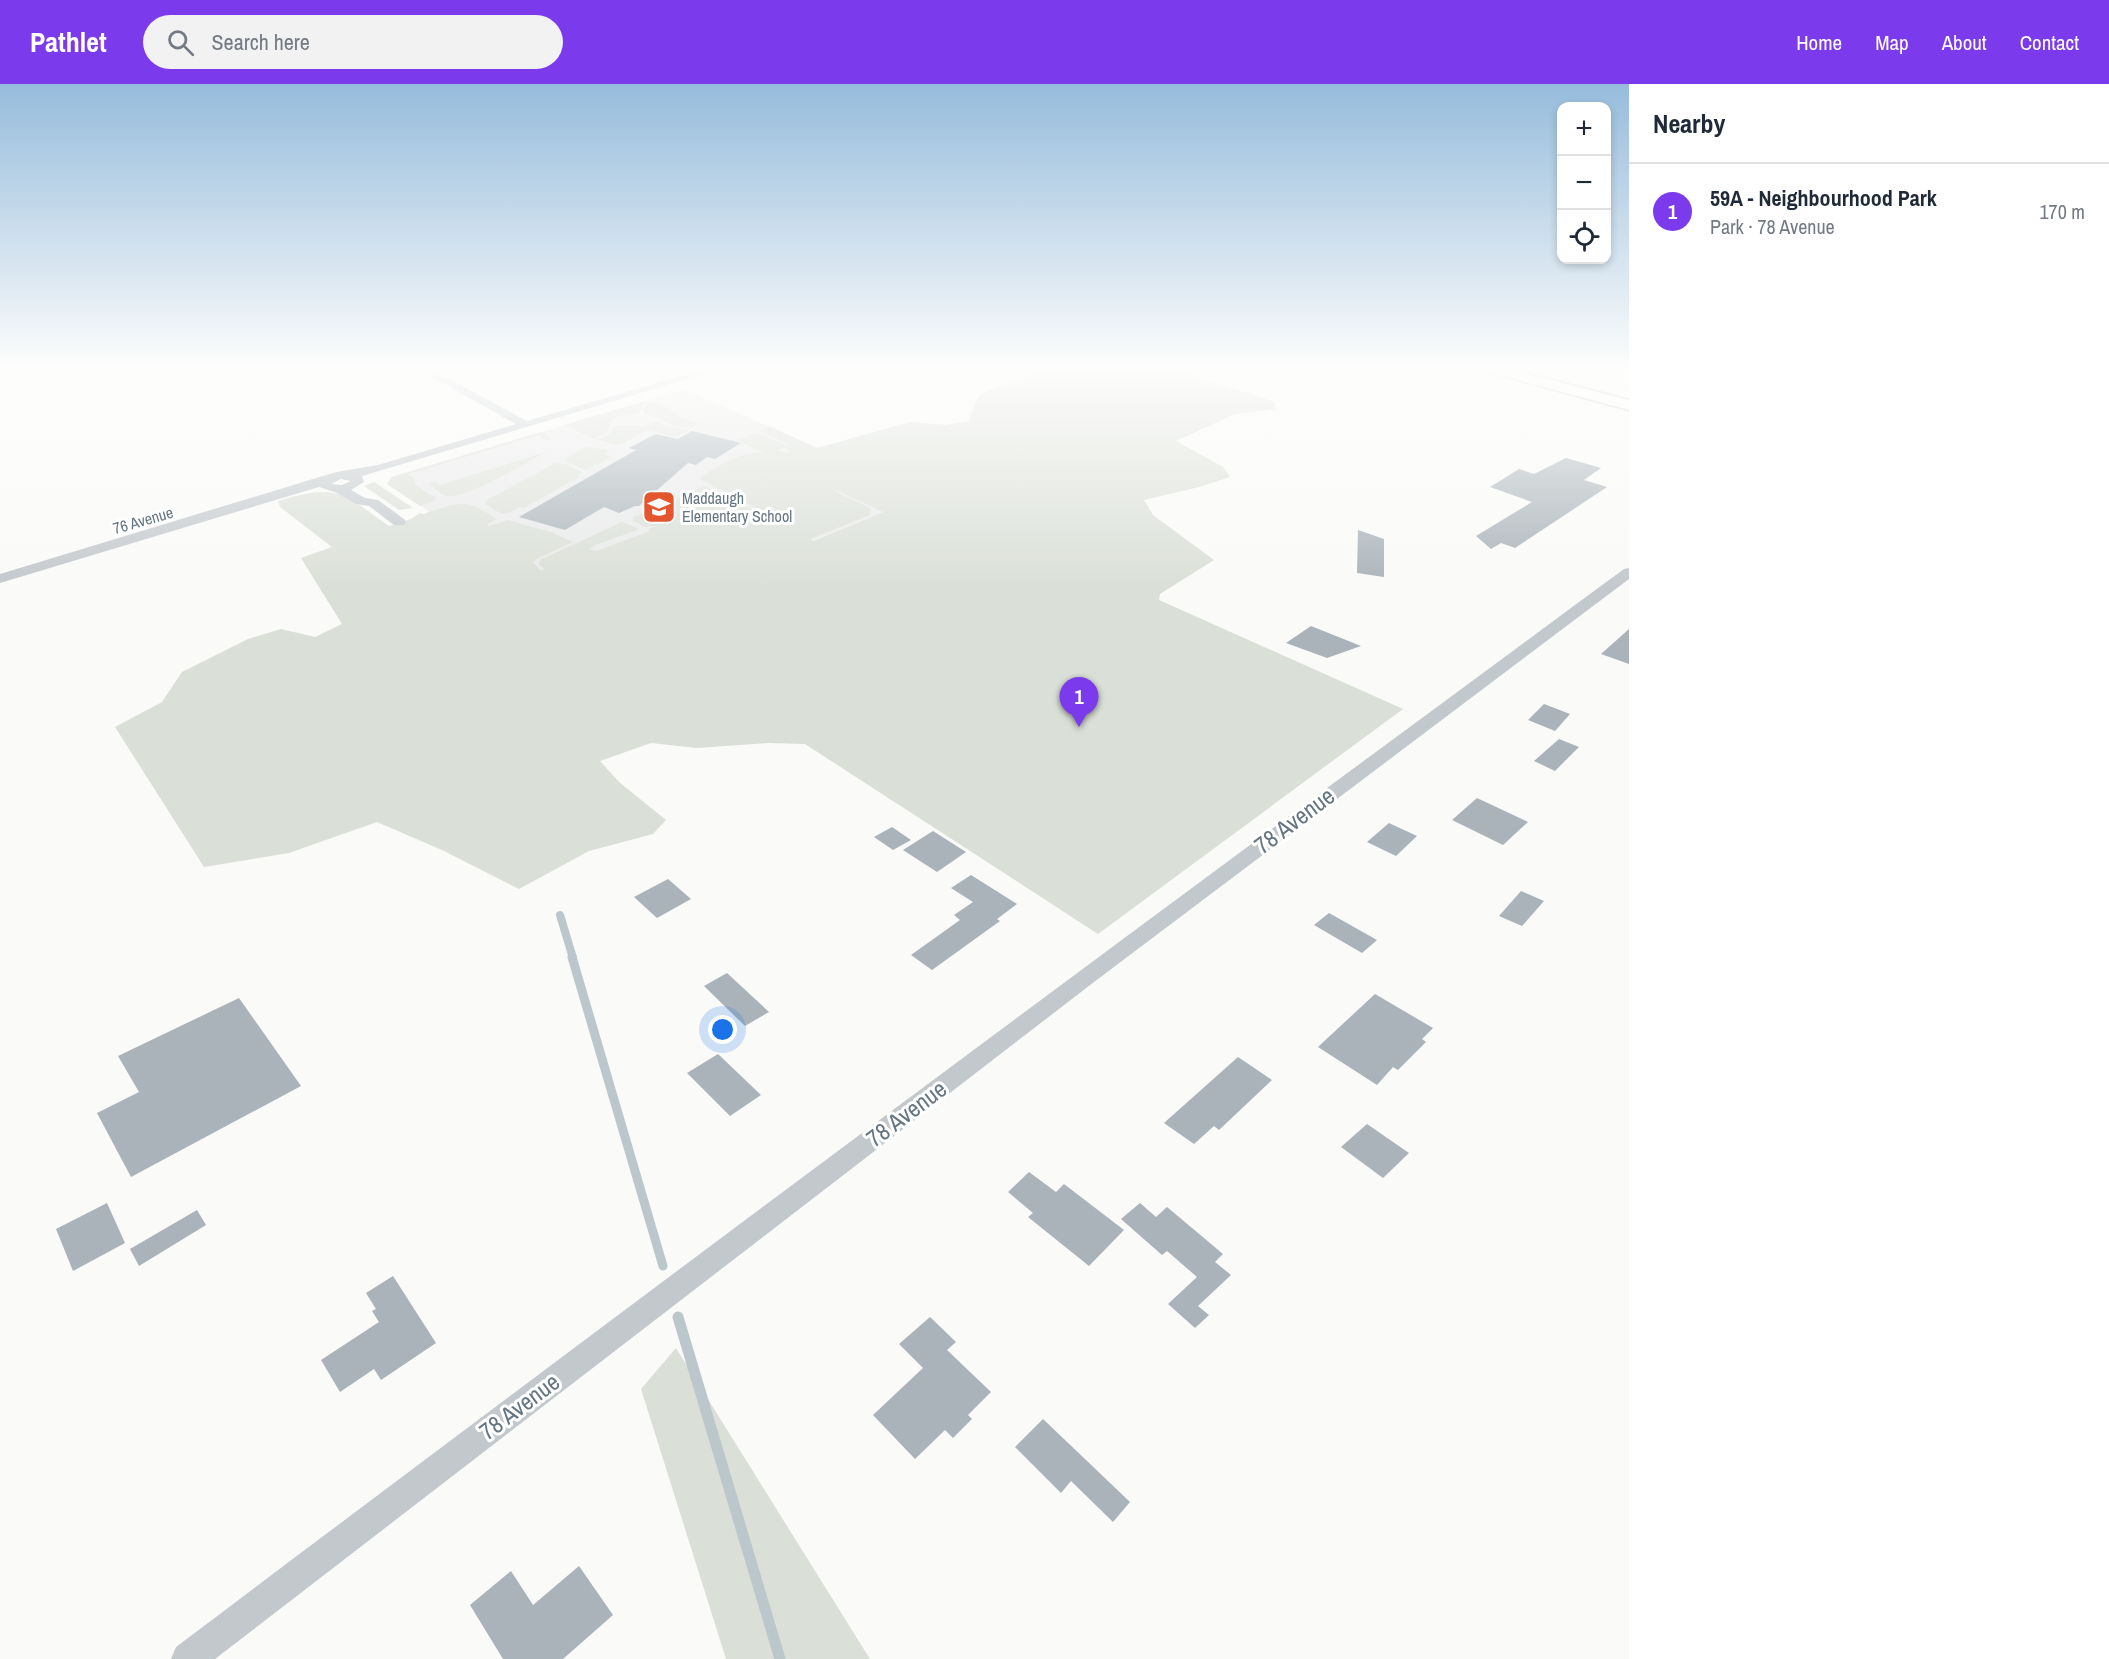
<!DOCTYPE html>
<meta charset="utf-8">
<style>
body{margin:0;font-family:"Archivo Narrow",sans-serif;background:#f2f2f3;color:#1f2937}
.controls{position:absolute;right:18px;top:18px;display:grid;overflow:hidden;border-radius:12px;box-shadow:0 3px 9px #0003}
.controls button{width:54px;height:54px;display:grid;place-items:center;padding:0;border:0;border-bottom:2px solid #e0e1e3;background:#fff;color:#1f2937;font:30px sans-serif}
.you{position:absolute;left:723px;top:946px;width:21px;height:21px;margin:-15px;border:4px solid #fff;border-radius:50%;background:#1a73e8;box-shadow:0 0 0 9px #1a73e833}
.badge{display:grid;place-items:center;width:39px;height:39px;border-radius:50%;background:#7c3aed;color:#fff;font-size:20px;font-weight:700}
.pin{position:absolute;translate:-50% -50px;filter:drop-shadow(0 2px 3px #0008)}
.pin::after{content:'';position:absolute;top:32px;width:21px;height:18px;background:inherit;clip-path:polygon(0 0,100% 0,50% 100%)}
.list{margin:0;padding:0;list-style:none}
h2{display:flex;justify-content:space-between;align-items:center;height:78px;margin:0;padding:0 24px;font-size:26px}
h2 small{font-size:20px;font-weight:400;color:#747a83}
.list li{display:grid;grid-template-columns:39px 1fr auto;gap:18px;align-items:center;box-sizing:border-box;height:96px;padding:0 24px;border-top:2px solid #e0e1e3}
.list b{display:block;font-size:22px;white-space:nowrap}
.list p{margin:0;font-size:20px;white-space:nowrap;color:#747a83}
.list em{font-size:20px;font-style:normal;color:#747a83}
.icon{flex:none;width:33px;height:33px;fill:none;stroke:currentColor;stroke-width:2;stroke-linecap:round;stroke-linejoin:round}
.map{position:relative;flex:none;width:1629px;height:1575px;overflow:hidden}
header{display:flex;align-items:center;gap:36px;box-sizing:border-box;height:84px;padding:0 30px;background:#7c3aed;color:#fff}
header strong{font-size:28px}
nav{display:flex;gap:33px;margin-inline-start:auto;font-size:21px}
.search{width:420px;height:54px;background:#f2f2f3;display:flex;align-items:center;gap:15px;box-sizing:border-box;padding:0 21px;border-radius:33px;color:#747a83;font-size:22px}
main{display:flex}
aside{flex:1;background:#fff}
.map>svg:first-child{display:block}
.built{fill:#e8e9e9}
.green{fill:#dadfd7;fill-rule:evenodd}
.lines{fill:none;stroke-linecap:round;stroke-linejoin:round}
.stream-far2{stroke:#bbc7cb;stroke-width:8}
.stream-far1{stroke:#bbc7cb;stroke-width:9}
.stream{stroke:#bbc7cb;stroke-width:11}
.building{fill:#aab3b9}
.secondary-casing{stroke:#b3babf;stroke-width:3}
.minor{fill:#c3c8cc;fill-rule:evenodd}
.secondary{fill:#fff;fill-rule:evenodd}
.labels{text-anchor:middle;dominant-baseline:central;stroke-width:6;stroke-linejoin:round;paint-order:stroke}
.far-poi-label{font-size:16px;fill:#657683;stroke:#fff;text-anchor:start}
.far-street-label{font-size:16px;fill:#657683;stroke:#fff}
.near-street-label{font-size:24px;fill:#657683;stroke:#fff}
</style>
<header>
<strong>Pathlet</strong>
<div class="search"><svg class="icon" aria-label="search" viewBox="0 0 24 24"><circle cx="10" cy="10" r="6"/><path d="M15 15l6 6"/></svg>Search here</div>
<nav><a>Home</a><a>Map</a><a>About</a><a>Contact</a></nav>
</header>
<main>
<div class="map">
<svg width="1629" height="1575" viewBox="0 0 1629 1575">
<rect width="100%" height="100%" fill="#fafaf8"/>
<polygon class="built" points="684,305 877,390 883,428 604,541 387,400 392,393"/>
<g class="green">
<path d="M 1041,285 L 1174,285 L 1275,318 L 1275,325 L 1235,330 L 1176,357 L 1223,383 L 1230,393 L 1199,403 L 1144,416 L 1153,431 L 1214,476 L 1160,510 L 1159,516 L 1403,625 L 1098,850 L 805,660 L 769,659 L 697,664 L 651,659 L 600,677 L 619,698 L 666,736 L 653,750 L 589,767 L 519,805 L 442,766 L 377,738 L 289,769 L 204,783 L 115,643 L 162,618 L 182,588 L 248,555 L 281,545 L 315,553 L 342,540 L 301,474 L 332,463 L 280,423 L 278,417 C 337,399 341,408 389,442 L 411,435 L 420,429 L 423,430 C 460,419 463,413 497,435 L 487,440 L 489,442 L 508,436 L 551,448 L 573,458 L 536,475 L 533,479 L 541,487 L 545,485 L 539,481 L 540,476 L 622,438 L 640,445 L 595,461 L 589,465 L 597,467 L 650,447 L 648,445 L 656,442 L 645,443 L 633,436 L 634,433 L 705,402 L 766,433 L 770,431 L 700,395 C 716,382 745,365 766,370 L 736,356 L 758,349 L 788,362 L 770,369 L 779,366 L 787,369 L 791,367 L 784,364 L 790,361 L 759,347 L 771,343 L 817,364 L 910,338 L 947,341 L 968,337 L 979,311 ZM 836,406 L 883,428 L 813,457 L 810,455 L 870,431 L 870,424 L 834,407 Z"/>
<polygon points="649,316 642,320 642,325 638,329 613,334 607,348 594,355 564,341"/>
<path d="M 651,317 L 679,330 L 677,332 L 699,340 C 678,352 661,331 643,330 L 646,320 Z"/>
<polygon points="658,337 668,343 689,346 676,353 648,346 619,361 597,356 611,349 613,342 645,342"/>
<polygon points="541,348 552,355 546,356 538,351 408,390 415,395 415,401 436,414 435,417 420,422 387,400 392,393"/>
<polygon points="586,363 610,366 603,370 611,373 586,386 563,376"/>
<path d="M 546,368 C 527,378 468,414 448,412 C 441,411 434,403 428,400 L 434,398 L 440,401 Z"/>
<path d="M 556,379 L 568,381 L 582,388 L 577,392 L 579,393 L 524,424 L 520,423 C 502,434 502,430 485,420 L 487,416 Z"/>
<polygon points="374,398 413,424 399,426 364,402"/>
<polygon points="676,1264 870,1575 726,1575 641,1305"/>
</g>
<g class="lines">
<polyline class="stream-far2" points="560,831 573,874"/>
<polyline class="stream-far1" points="572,873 663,1182"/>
<polyline class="stream" points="678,1233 780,1575"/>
</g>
<g class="building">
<polygon points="692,347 741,359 715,375 707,373 696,381 688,379 639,422 635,422 619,429 604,423 565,446 519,433 636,366 629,364 656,350 678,355"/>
<polygon points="1566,374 1601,384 1584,396 1607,403 1515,464 1501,459 1491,465 1476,452 1532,418 1490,403 1519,385 1534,390"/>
<polygon points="1358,446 1384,455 1384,493 1357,489"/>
<polygon points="1311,542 1361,562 1327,574 1286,559"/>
<polygon points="1629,545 1629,580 1601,570"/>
<polygon points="1544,620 1570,630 1555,647 1528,636"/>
<polygon points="1559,655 1579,663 1555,687 1534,677"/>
<polygon points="1477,714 1528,738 1503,761 1452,736"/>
<polygon points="1389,739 1417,752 1396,772 1367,758"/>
<polygon points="892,743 911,756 893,766 874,753"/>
<polygon points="933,747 966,768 937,788 903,766"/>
<polygon points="971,791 1017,820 997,835 1000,837 932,886 911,871 960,836 954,831 973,818 951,804"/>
<polygon points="668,795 691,815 657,834 634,813"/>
<polygon points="1521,807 1544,817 1522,842 1499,832"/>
<polygon points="1329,829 1377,856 1362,869 1314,841"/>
<polygon points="727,889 769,928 745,942 704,902"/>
<polygon points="1375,910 1433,944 1422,955 1426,958 1398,986 1393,983 1377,1001 1318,963"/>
<polygon points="239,914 301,1002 131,1093 97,1029 139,1008 118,972"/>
<polygon points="718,970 761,1011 730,1032 687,989"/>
<polygon points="1238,973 1272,996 1219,1046 1214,1042 1194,1060 1164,1039"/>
<polygon points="1367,1040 1409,1069 1383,1094 1341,1063"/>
<polygon points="1029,1088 1056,1108 1064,1100 1124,1146 1089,1182 1028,1133 1033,1129 1008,1108"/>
<polygon points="107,1119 125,1159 73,1187 56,1145"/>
<polygon points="1140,1119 1156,1133 1167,1123 1223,1170 1215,1178 1231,1191 1198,1222 1209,1231 1195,1244 1168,1220 1197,1193 1167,1167 1162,1171 1121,1135"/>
<polygon points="197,1126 206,1141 139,1182 130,1165"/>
<polygon points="393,1192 436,1259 381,1296 374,1285 340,1308 321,1276 379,1238 372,1227 376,1225 366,1209"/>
<polygon points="930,1233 956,1258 947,1266 991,1308 968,1331 972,1335 953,1354 945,1346 915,1375 873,1331 923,1284 899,1260"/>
<polygon points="1043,1335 1130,1418 1113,1438 1071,1397 1061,1409 1015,1363"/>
<polygon points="579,1482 613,1531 563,1575 503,1575 470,1521 511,1487 533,1521"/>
</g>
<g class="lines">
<defs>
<polygon id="secondary" points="1486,285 1510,285 1629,316 1629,326 1488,288"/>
</defs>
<use href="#secondary" class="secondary-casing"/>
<g class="minor">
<path d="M 418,285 L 431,285 L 527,337 L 705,285 L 721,285 L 362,392 L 364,398 L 351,406 L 365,414 L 378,416 L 404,435 L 406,438 L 404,441 L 394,441 L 369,422 L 356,420 L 337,409 L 319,403 L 0,499 L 0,490 L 336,388 L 378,381 L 516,340 ZM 341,395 L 351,397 L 342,401 L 331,400 Z"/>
<path d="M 1629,484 L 1629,495 L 1094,898 L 215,1575 L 171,1575 L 176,1563 C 656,1201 1139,842 1624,485 Z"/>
</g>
<use href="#secondary" class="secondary"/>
</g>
<linearGradient id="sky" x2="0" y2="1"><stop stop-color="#96bcdc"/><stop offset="0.56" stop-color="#fdfdfc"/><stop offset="1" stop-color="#fdfdfc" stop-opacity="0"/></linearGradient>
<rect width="1629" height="506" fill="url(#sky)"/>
<defs>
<symbol id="school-square" viewBox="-11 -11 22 22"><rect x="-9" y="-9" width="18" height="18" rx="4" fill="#e4572e" stroke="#fff"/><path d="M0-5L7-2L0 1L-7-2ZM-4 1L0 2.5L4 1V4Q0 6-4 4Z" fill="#fff"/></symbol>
</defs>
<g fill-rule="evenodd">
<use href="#school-square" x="640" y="404" width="38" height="38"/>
</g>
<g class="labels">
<g class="far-poi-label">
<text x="682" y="414">Maddaugh<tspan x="682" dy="18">Elementary School</tspan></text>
</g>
<g class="far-street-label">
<text transform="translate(143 436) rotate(-16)">76 Avenue</text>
</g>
<g class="near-street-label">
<text transform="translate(1294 736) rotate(-37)">78 Avenue</text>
<text transform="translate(906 1029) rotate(-37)">78 Avenue</text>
<text transform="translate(519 1322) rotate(-37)">78 Avenue</text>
</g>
</g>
</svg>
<div class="controls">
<button>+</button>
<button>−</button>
<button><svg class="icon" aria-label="locate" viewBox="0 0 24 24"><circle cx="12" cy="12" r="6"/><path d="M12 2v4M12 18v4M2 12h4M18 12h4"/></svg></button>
</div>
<div class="you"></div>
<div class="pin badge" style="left:1079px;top:643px">1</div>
</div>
<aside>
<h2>Nearby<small></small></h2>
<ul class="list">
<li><span class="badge">1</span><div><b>59A - Neighbourhood Park</b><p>Park · 78 Avenue</p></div><em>170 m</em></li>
</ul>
</aside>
</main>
